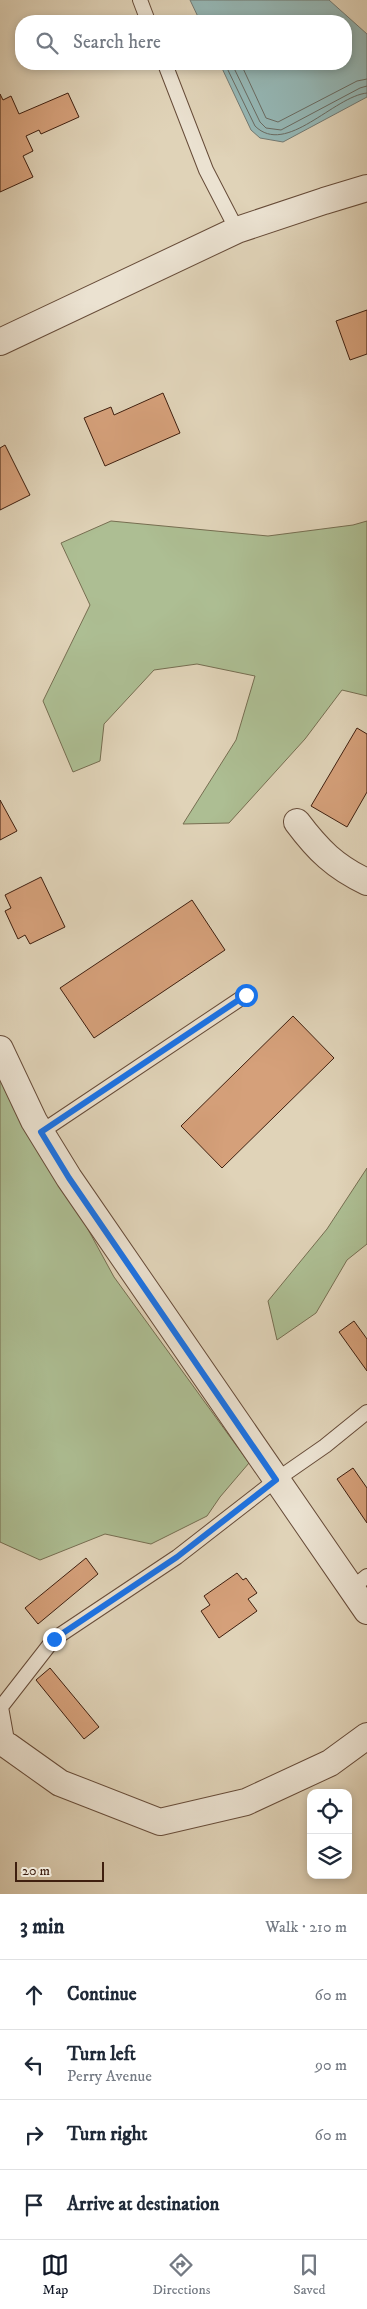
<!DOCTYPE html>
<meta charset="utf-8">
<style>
body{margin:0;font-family:"IM FELL DW Pica",serif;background:#f2f2f3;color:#1f2937}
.controls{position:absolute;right:15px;bottom:15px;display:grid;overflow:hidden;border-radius:10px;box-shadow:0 2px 8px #0003}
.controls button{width:45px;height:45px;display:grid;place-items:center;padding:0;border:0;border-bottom:1px solid #e0e1e3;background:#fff;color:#1f2937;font:25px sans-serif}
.scale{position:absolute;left:15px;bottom:12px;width:89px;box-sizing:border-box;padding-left:5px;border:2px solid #3f1f0f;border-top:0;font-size:14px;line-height:18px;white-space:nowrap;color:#3f1f0f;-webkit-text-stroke:4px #ebe2d1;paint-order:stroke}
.stop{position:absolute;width:15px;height:15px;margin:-11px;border:4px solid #1a73e8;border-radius:50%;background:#fff}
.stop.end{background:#1a73e8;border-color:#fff;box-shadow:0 1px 5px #0008}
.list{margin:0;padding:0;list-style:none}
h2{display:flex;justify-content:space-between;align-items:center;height:65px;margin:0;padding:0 20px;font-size:21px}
h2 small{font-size:16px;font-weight:400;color:#747a83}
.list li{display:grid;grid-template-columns:32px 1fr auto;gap:15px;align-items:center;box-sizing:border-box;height:70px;padding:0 20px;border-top:1px solid #e0e1e3}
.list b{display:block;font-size:19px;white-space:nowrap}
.list p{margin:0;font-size:16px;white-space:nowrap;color:#747a83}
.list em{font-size:16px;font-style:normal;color:#747a83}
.icon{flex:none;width:28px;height:28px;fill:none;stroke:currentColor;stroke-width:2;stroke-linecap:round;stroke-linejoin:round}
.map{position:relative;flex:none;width:367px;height:1894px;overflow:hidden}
.search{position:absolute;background:#fff;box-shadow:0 2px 8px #0003;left:15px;right:15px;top:15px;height:55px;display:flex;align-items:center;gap:12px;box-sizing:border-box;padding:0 18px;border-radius:20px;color:#747a83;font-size:19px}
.sheet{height:345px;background:#fff}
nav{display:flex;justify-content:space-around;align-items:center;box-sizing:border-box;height:70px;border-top:1px solid #e0e1e3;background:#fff;font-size:14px;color:#747a83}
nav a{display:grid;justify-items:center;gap:2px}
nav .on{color:#111827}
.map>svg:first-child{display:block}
.green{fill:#adbe93;stroke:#766e51}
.water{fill:#95b7b5;stroke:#737a73}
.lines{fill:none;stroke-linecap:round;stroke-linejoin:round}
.shore{stroke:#6a6b62;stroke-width:1}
.building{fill:#d5a07a;stroke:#3f1f0f}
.lane-casing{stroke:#674c39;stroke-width:16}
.street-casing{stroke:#674c39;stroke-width:28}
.lane{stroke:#ebe2d1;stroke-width:14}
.street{stroke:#ebe2d1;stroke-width:26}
.route{stroke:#1a73e8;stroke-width:6}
</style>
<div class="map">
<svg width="367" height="1894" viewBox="0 0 367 1894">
<rect width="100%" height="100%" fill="#e0d3b8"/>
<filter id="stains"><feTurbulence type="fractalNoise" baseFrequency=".004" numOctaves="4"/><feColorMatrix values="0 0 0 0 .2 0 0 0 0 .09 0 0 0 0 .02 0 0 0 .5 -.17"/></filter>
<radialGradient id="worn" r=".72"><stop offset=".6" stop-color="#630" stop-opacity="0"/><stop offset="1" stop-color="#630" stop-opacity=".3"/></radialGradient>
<g class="green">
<polygon points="111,521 268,536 353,525 367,521 367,696 342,690 305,739 229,823 183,824 236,740 255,676 197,664 154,670 104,724 100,761 73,772 43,701 90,605 61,543"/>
<polygon points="0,1068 114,1277 249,1463 220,1497 207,1516 151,1544 105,1534 40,1560 0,1542"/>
<polygon points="367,1168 367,1244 347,1260 316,1313 277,1340 268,1301 327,1229"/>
</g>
<polygon class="water" points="190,0 329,0 367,34 367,97 283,142 260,138 251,130 220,64 346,64 346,21 200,21"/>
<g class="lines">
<g class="shore">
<path d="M 225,64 L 255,126 C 286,157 334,96 367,93"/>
<polyline points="232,64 260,122 266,128 281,130 360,88 367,86"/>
<polyline points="241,64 266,118 278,122 357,81 367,79"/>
</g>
</g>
<g class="building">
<polygon points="68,93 79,117 41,134 39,130 26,136 33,151 23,156 33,177 0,192 0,94 3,100 11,96 19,114"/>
<polygon points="367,310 367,354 350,360 336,321"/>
<polygon points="163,393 180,433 105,466 84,418 111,407 114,415"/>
<polygon points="5,445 30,495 0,510 0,448"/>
<polygon points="357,728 367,734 367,792 347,827 311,806"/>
<polygon points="0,800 17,831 0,840"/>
<polygon points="41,877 65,927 30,944 25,935 18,939 5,911 11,908 5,895"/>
<polygon points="192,900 225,950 94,1038 60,988"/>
<polygon points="293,1016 334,1058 222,1168 181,1126"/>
<polygon points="354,1321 367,1339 367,1371 339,1332"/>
<polygon points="353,1468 367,1488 367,1523 337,1479"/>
<polygon points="86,1558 98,1574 38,1624 25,1608"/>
<polygon points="237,1573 243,1580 246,1578 257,1593 248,1599 257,1611 219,1638 201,1611 210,1605 204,1596"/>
<polygon points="50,1668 99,1727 84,1739 36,1680"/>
</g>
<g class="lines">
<defs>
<g id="lane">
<polyline points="140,0 148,21"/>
<polyline points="165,64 206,170 237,230"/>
<polyline points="41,1132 246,995"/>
<polyline points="352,1588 367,1576"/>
<polyline points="8,1746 1,1707 54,1639 177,1557 276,1480 325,1446 367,1412"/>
</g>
<g id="street">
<polyline points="0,342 237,230 324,201 367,188"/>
<path d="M 297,822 C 318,850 335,867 367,882"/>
<polyline points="0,1049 34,1121 69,1178 367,1611"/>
<polyline points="8,1746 60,1783 160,1822 246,1802 330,1763 367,1736"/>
</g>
</defs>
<use href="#lane" class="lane-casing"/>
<use href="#street" class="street-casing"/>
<use href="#lane" class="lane"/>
<use href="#street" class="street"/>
</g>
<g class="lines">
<polyline class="route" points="54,1639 177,1557 276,1480 69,1178 41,1132 246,995"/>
</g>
<rect width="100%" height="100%" filter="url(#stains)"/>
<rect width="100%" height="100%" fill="url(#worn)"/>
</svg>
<div class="controls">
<button><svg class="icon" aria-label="locate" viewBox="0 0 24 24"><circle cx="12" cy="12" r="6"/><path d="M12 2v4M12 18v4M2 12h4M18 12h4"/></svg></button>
<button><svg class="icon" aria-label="layers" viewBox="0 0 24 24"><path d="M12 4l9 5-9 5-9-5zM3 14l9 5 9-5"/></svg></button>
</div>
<div class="scale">20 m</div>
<div class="stop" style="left:246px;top:995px"></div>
<div class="stop end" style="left:54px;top:1639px"></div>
<div class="search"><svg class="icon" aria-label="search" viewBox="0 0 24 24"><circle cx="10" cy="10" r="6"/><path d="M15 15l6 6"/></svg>Search here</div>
</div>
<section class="sheet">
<h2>3 min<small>Walk · 210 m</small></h2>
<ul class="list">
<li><svg class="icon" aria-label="ahead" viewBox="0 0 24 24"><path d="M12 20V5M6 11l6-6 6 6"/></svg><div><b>Continue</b></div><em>60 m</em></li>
<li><svg class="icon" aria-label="left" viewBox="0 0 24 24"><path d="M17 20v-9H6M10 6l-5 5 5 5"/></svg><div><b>Turn left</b><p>Perry Avenue</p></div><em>90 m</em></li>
<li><svg class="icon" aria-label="right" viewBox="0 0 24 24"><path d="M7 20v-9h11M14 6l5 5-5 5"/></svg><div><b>Turn right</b></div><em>60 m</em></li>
<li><svg class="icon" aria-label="arrive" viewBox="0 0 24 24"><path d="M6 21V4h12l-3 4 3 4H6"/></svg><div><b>Arrive at destination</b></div></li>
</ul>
</section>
<nav>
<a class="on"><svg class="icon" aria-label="map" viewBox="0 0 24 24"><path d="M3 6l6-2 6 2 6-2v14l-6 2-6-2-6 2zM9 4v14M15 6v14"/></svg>Map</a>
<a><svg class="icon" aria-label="directions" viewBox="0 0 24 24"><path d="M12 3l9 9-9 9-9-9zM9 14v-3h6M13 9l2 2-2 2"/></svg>Directions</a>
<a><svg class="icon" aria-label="saved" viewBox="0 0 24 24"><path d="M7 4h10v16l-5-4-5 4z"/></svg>Saved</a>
</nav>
